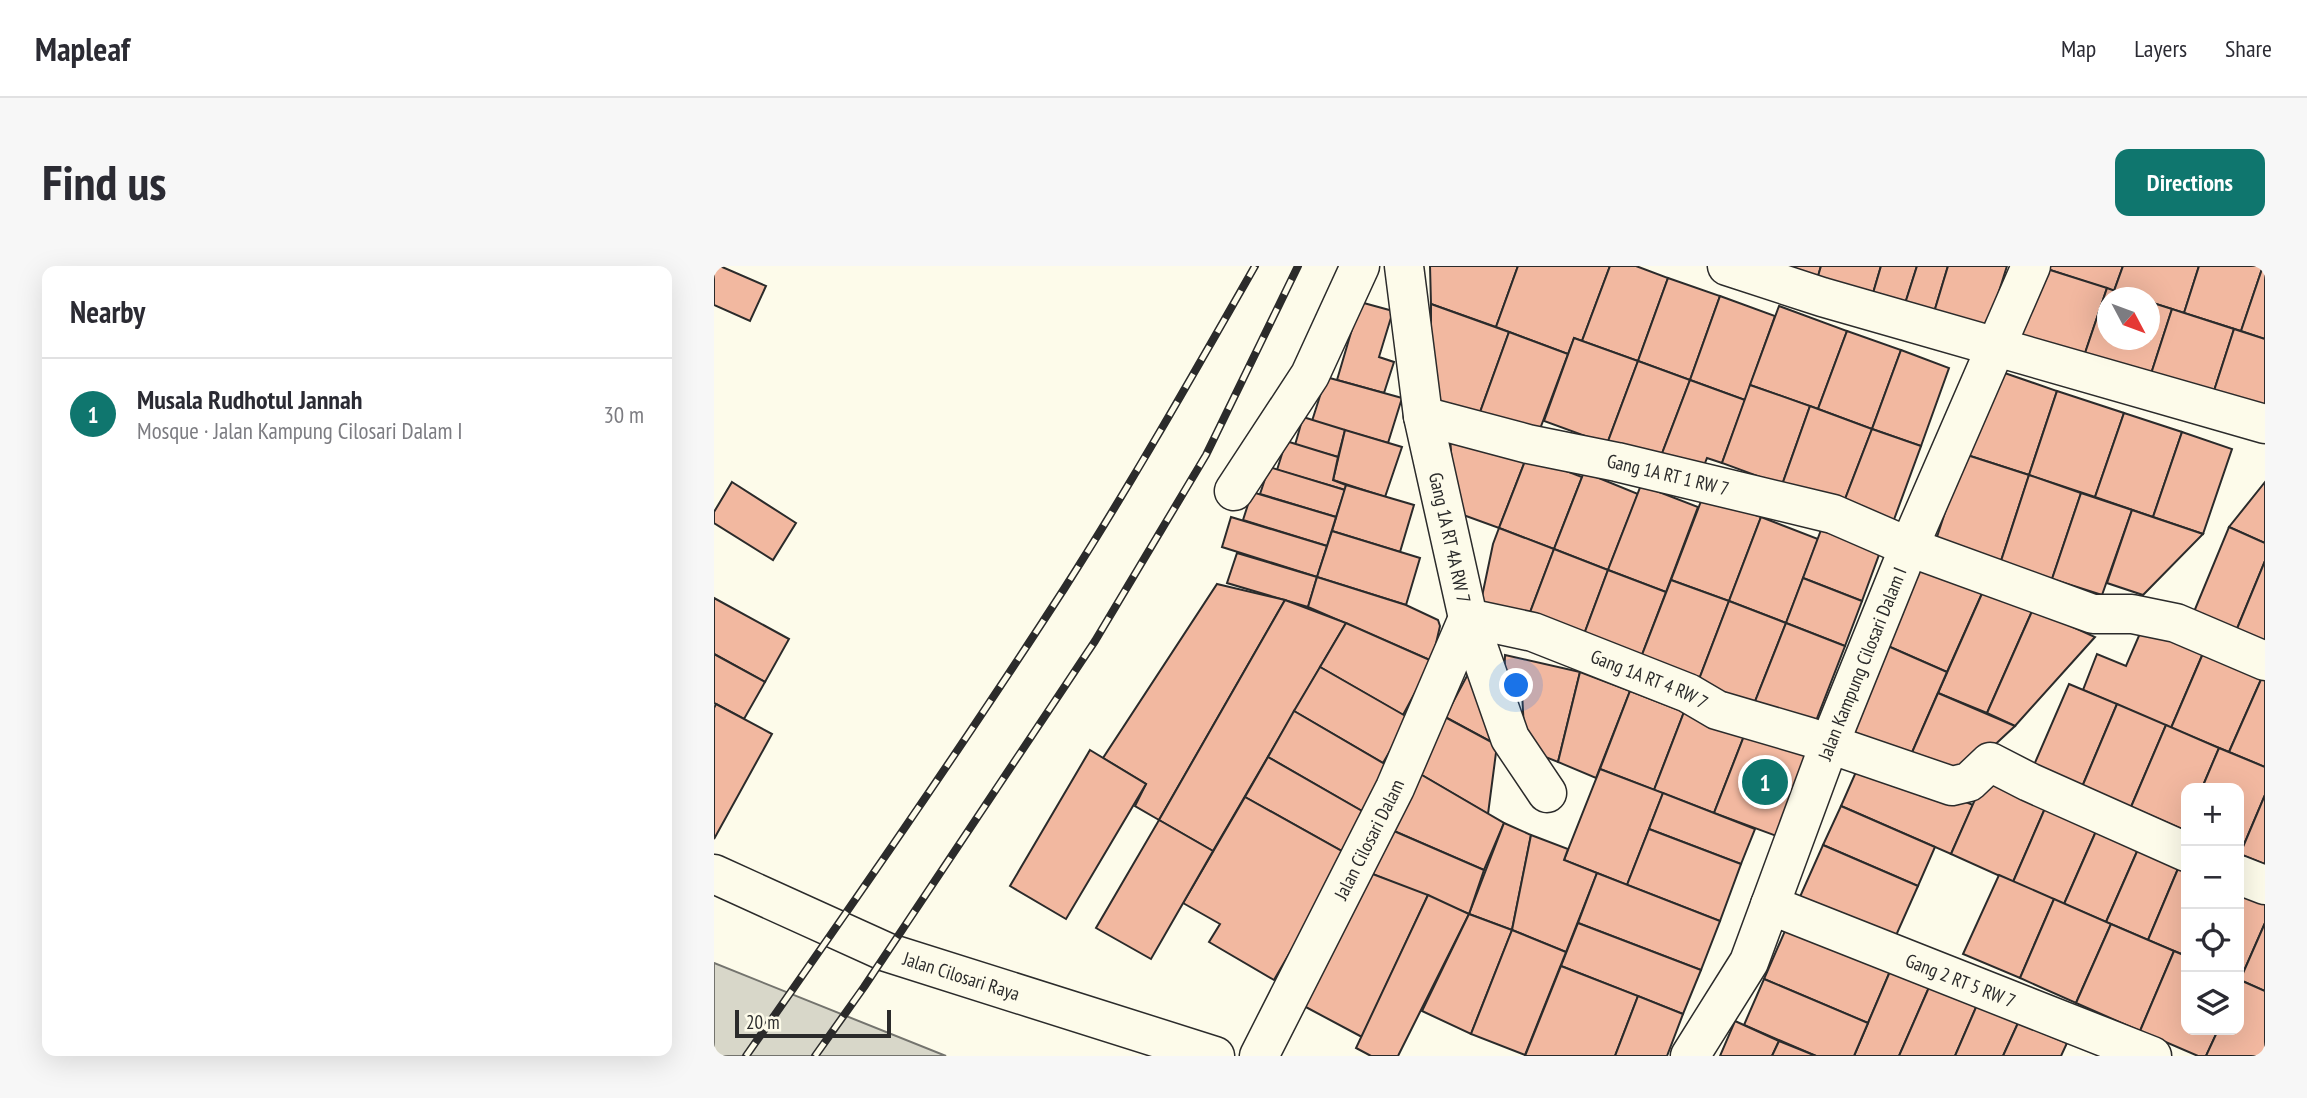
<!DOCTYPE html>
<meta charset="utf-8">
<style>
body{margin:0;font-family:"PT Sans Narrow",sans-serif;background:#f7f7f7;color:#2b2b33}
.controls{position:absolute;right:21px;bottom:21px;display:grid;overflow:hidden;border-radius:14px;box-shadow:0 7px 28px #0002}
.controls button{width:63px;height:63px;display:grid;place-items:center;padding:0;border:0;border-bottom:2px solid #e1e1e2;background:#fff;color:#2b2b33;font:35px sans-serif}
.compass{position:absolute;left:1383px;top:21px;width:63px;height:63px;border-radius:50%;background:#fff;box-shadow:0 7px 28px #0002;rotate:131deg}
.scale{position:absolute;left:21px;bottom:18px;width:156px;box-sizing:border-box;padding-left:7px;border:4px solid #2b2b2b;border-top:0;font-size:19px;line-height:24px;white-space:nowrap;color:#2b2b2b;-webkit-text-stroke:5px #fdfbea;paint-order:stroke}
.you{position:absolute;left:803px;top:420px;width:24px;height:24px;margin:-18px;border:5px solid #fff;border-radius:50%;background:#1a73e8;box-shadow:0 0 0 10px #1a73e833}
.badge{display:grid;place-items:center;width:46px;height:46px;border-radius:50%;background:#0f766e;color:#fff;font-size:23px;font-weight:700}
.pin{position:absolute;translate:-50% -50%;border:4px solid #fff;box-shadow:0 2px 7px #0006}
.list{margin:0;padding:0;list-style:none}
h2{display:flex;justify-content:space-between;align-items:center;height:91px;margin:0;padding:0 28px;font-size:30px}
h2 small{font-size:23px;font-weight:400;color:#7c7c81}
.list li{display:grid;grid-template-columns:46px 1fr auto;gap:21px;align-items:center;box-sizing:border-box;height:112px;padding:0 28px;border-top:2px solid #e1e1e2}
.list b{display:block;font-size:26px;white-space:nowrap}
.list p{margin:0;font-size:23px;white-space:nowrap;color:#7c7c81}
.list em{font-size:23px;font-style:normal;color:#7c7c81}
.icon{flex:none;width:38px;height:38px;fill:none;stroke:currentColor;stroke-width:2;stroke-linecap:round;stroke-linejoin:round}
.map{position:relative;flex:none;width:1551px;height:790px;overflow:hidden;border-radius:14px}
header{display:flex;align-items:center;gap:42px;box-sizing:border-box;height:98px;padding:0 35px;background:#fff;border-bottom:2px solid #e1e1e2}
header strong{font-size:33px}
nav{display:flex;gap:38px;margin-inline-start:auto;font-size:24px}
.intro{display:flex;align-items:center;justify-content:space-between;box-sizing:border-box;height:168px;padding:0 42px}
h1{margin:0;font-size:49px}
.button{padding:18px 32px;border-radius:14px;background:#0f766e;color:#fff;font-size:24px;font-weight:700}
main{display:flex;gap:42px;padding:0 42px}
aside{flex:1;background:#fff;border-radius:14px;box-shadow:0 7px 28px #0002}
.map>svg:first-child{display:block}
.water{fill:#d8d7c9;stroke:#74746e;stroke-width:2}
.building{fill:#f2b8a0;stroke:#2b2b2b;stroke-width:2}
.lines{fill:none;stroke-linecap:round;stroke-linejoin:round}
.street-casing{stroke:#2b2b2b;stroke-width:41}
.street{stroke:#fdfbea;stroke-width:38}
.rail-casing{stroke:#2b2b2b;stroke-width:8}
.rail{stroke:#fdfbea;stroke-width:5;stroke-dasharray:16;stroke-linecap:butt}
.labels{text-anchor:middle;dominant-baseline:central;stroke-width:5;stroke-linejoin:round;paint-order:stroke}
.street-label{font-size:19px;fill:#2b2b2b;stroke:#fdfbea}
</style>
<header>
<strong>Mapleaf</strong>
<nav><a>Map</a><a>Layers</a><a>Share</a></nav>
</header>
<div class="intro"><h1>Find us</h1><a class="button">Directions</a></div>
<main>
<aside>
<h2>Nearby<small></small></h2>
<ul class="list">
<li><span class="badge">1</span><div><b>Musala Rudhotul Jannah</b><p>Mosque · Jalan Kampung Cilosari Dalam I</p></div><em>30 m</em></li>
</ul>
</aside>
<div class="map">
<svg width="1551" height="790" viewBox="0 0 1551 790">
<rect width="100%" height="100%" fill="#fdfbea"/>
<polygon class="water" points="0,697 232,790 0,790"/>
<g class="building">
<polygon points="0,0 6,0 52,20 36,55 0,39"/>
<polygon points="716,0 804,0 782,61 717,38"/>
<polygon points="804,0 896,0 868,75 860,72 854,88 782,61"/>
<polygon points="896,0 922,0 954,12 924,95 868,75"/>
<polygon points="1048,0 1107,0 1102,17"/>
<polygon points="1107,0 1167,0 1157,34 1102,17"/>
<polygon points="1167,0 1203,0 1189,44 1157,34"/>
<polygon points="1203,0 1234,0 1218,53 1189,44"/>
<polygon points="1234,0 1293,0 1271,70 1218,53"/>
<polygon points="1334,0 1409,0 1400,25 1333,3"/>
<polygon points="1409,0 1485,0 1470,47 1436,36 1436,32 1421,32 1400,25"/>
<polygon points="1485,0 1549,0 1527,65 1470,47"/>
<polygon points="1549,0 1551,0 1551,73 1527,65"/>
<polygon points="1333,3 1393,22 1370,90 1305,69"/>
<polygon points="954,12 1006,30 976,114 924,95"/>
<polygon points="1393,22 1421,32 1394,32 1394,74 1436,74 1436,36 1458,43 1436,111 1370,90"/>
<polygon points="1006,30 1061,50 1031,134 976,114"/>
<polygon points="646,36 679,45 665,91 680,96 670,127 623,114"/>
<polygon points="717,38 795,66 765,149 717,132"/>
<polygon points="1065,40 1133,65 1104,143 1036,119"/>
<polygon points="1458,43 1520,63 1498,131 1436,111"/>
<polygon points="1520,63 1551,73 1551,148 1498,131"/>
<polygon points="1133,65 1187,84 1158,163 1104,143"/>
<polygon points="795,66 854,88 823,171 765,149"/>
<polygon points="860,72 924,95 893,178 830,155"/>
<polygon points="1187,84 1235,102 1207,180 1158,163"/>
<polygon points="924,95 976,114 944,198 893,178"/>
<polygon points="1279,103 1343,125 1315,209 1250,188"/>
<polygon points="612,111 688,132 674,177 598,155"/>
<polygon points="976,114 1031,134 1008,197 993,192 985,212 944,198"/>
<polygon points="1036,119 1096,140 1068,219 1008,197"/>
<polygon points="1343,125 1410,147 1381,231 1315,209"/>
<polygon points="1096,140 1158,163 1128,241 1068,219"/>
<polygon points="1410,147 1468,166 1439,251 1381,231"/>
<polygon points="589,151 631,164 624,191 581,179"/>
<polygon points="1158,163 1207,180 1178,259 1128,241"/>
<polygon points="631,164 688,181 671,231 619,214"/>
<polygon points="1468,166 1518,183 1489,268 1439,251"/>
<polygon points="736,170 813,190 785,262 741,246"/>
<polygon points="572,175 624,191 619,214 632,219 631,224 563,204"/>
<polygon points="1250,188 1315,209 1287,295 1222,274"/>
<polygon points="813,190 868,211 840,283 785,262"/>
<polygon points="555,201 631,224 622,251 546,228"/>
<polygon points="870,206 924,228 894,304 840,283"/>
<polygon points="1315,209 1367,227 1338,313 1287,295"/>
<polygon points="18,216 82,257 59,294 0,257 0,246"/>
<polygon points="1551,216 1551,277 1515,261"/>
<polygon points="632,219 700,239 686,286 618,265"/>
<polygon points="927,219 984,241 952,326 894,304"/>
<polygon points="538,226 622,251 613,280 529,254"/>
<polygon points="1367,227 1418,244 1388,329 1338,313"/>
<polygon points="989,230 1047,251 1015,335 957,314"/>
<polygon points="1418,244 1489,268 1429,329 1393,317"/>
<polygon points="517,251 613,280 603,311 508,281"/>
<polygon points="1047,251 1104,273 1072,357 1015,335"/>
<polygon points="1515,261 1551,277 1551,295 1520,370 1477,353"/>
<polygon points="785,262 840,283 812,357 766,340 779,278"/>
<polygon points="1107,264 1166,286 1148,335 1089,312"/>
<polygon points="618,265 706,292 692,339 603,311"/>
<polygon points="840,283 894,304 866,379 812,357"/>
<polygon points="523,287 603,311 594,341 513,317"/>
<polygon points="1204,294 1270,323 1233,406 1167,377"/>
<polygon points="1551,295 1551,384 1520,370"/>
<polygon points="894,304 952,326 926,394 866,379"/>
<polygon points="603,311 692,339 724,354 726,360 718,395 594,341"/>
<polygon points="1089,312 1148,335 1131,380 1072,357"/>
<polygon points="957,314 1015,335 984,416 926,394"/>
<polygon points="503,318 571,334 445,554 421,540 432,518 389,492"/>
<polygon points="1270,323 1319,343 1273,447 1224,427"/>
<polygon points="0,332 75,373 51,416 0,388"/>
<polygon points="571,334 632,357 499,585 445,554"/>
<polygon points="1015,335 1072,357 1040,438 984,416"/>
<polygon points="1319,343 1381,371 1301,460 1273,447"/>
<polygon points="632,357 718,395 689,449 606,401"/>
<polygon points="1072,357 1131,380 1100,460 1040,438"/>
<polygon points="1430,358 1490,385 1457,462 1369,424 1383,388 1412,400"/>
<polygon points="1167,377 1233,406 1193,498 1127,469"/>
<polygon points="1490,385 1549,409 1515,486 1457,462"/>
<polygon points="0,388 51,416 30,453 0,437"/>
<polygon points="791,389 866,406 844,496 811,483 808,426 790,422"/>
<polygon points="606,401 695,452 669,497 580,445"/>
<polygon points="866,406 916,425 882,512 844,496"/>
<polygon points="754,408 783,479 731,451"/>
<polygon points="1549,409 1551,410 1551,501 1515,486"/>
<polygon points="1355,418 1403,438 1368,521 1320,499"/>
<polygon points="916,425 970,446 940,524 886,503"/>
<polygon points="1224,427 1301,460 1245,512 1193,498"/>
<polygon points="2,438 58,468 0,573 0,442"/>
<polygon points="1403,438 1452,459 1417,541 1368,521"/>
<polygon points="580,445 681,504 655,549 554,491"/>
<polygon points="970,446 1030,470 1000,547 940,524"/>
<polygon points="731,451 783,479 774,548 701,505"/>
<polygon points="1452,459 1505,482 1488,522 1472,522 1472,559 1470,564 1417,541"/>
<polygon points="1030,470 1102,485 1068,572 1000,547"/>
<polygon points="1505,482 1551,501 1551,529 1526,588 1525,522 1488,522"/>
<polygon points="376,484 432,518 352,653 296,620"/>
<polygon points="554,491 655,549 633,588 531,531"/>
<polygon points="1145,499 1219,522 1259,539 1237,588 1127,540"/>
<polygon points="886,503 949,527 913,619 850,594"/>
<polygon points="701,505 790,557 770,604 673,562"/>
<polygon points="1270,513 1332,540 1299,616 1237,588"/>
<polygon points="949,527 1041,563 1027,598 935,563"/>
<polygon points="1551,529 1551,598 1526,588"/>
<polygon points="531,531 633,588 560,714 495,676 506,658 469,637"/>
<polygon points="1127,540 1221,581 1204,620 1109,579"/>
<polygon points="1332,540 1383,563 1350,638 1299,616"/>
<polygon points="445,554 499,585 437,693 382,662"/>
<polygon points="790,557 817,569 798,664 755,648"/>
<polygon points="673,562 770,604 755,648 656,607"/>
<polygon points="935,563 1027,598 1006,655 913,619"/>
<polygon points="1383,563 1425,581 1392,656 1350,638"/>
<polygon points="817,569 854,583 850,594 883,607 852,686 798,664"/>
<polygon points="1109,579 1204,620 1180,674 1085,633"/>
<polygon points="1425,581 1466,598 1434,674 1392,656"/>
<polygon points="1466,598 1472,601 1472,690 1434,674"/>
<polygon points="656,607 714,629 648,771 588,739"/>
<polygon points="883,607 1006,655 987,704 864,657"/>
<polygon points="1285,609 1340,633 1306,712 1249,688"/>
<polygon points="1525,624 1551,636 1551,657 1526,714"/>
<polygon points="714,629 755,648 684,790 657,790 642,782"/>
<polygon points="1340,633 1397,658 1362,737 1306,712"/>
<polygon points="755,648 798,664 757,768 708,745"/>
<polygon points="864,657 987,704 969,748 847,700"/>
<polygon points="1551,657 1551,725 1526,714"/>
<polygon points="1074,658 1177,703 1154,757 1050,713"/>
<polygon points="1397,658 1460,685 1426,765 1362,737"/>
<polygon points="798,664 852,686 811,789 757,768"/>
<polygon points="1460,685 1472,690 1472,764 1504,764 1492,790 1484,790 1426,765"/>
<polygon points="847,700 924,730 901,790 811,790"/>
<polygon points="1177,703 1216,719 1185,790 1140,790"/>
<polygon points="1050,713 1154,757 1140,790 1102,790 1030,759"/>
<polygon points="1526,714 1551,725 1551,790 1492,790 1504,764 1525,764"/>
<polygon points="1216,719 1263,739 1241,790 1185,790"/>
<polygon points="924,730 969,748 953,790 901,790"/>
<polygon points="1263,739 1304,757 1289,790 1241,790"/>
<polygon points="1021,755 1065,775 1058,790 1006,790"/>
<polygon points="1304,757 1353,777 1347,790 1289,790"/>
<polygon points="1065,775 1102,790 1058,790"/>
</g>
<g class="lines">
<defs>
<g id="street">
<path id="s1" d="M 690,0 L 709,150 L 754,352 L 796,472 L 833,527"/>
<polyline points="1013,0 1108,31 1551,158"/>
<path id="s2" d="M 709,150 L 814,178 L 903,196 L 1119,248 L 1195,281 L 1379,348 L 1418,348 L 1462,357 L 1551,395"/>
<polyline points="520,225 596,109 646,0"/>
<path id="s3" d="M 754,352 L 819,366 L 974,427 L 1003,444 L 1095,471 L 1238,520 L 1255,516 L 1276,496 L 1315,516 L 1472,586"/>
<path id="s4" d="M 0,608 L 172,686 L 501,790"/>
<polyline points="1525,609 1551,619"/>
<path id="s5" d="M 1056,639 L 1438,790"/>
<path id="s6" d="M 545,790 L 681,522 L 754,352"/>
<path id="s7" d="M 976,790 L 1035,696 L 1115,479 L 1195,281 L 1317,0"/>
</g>
</defs>
<use href="#street" class="street-casing"/>
<use href="#street" class="street"/>
<defs>
<g id="rail">
<path d="M 32,790 C 140,636 248,481 350,323 C 417,218 479,109 541,0"/>
<polyline points="101,790 150,721 381,375 492,189 584,0"/>
</g>
</defs>
<use href="#rail" class="rail-casing"/>
<use href="#rail" class="rail"/>
</g>
<g class="labels">
<g class="street-label">
<text stroke="none"><textPath href="#s2" startOffset="252">Gang 1A RT 1 RW 7</textPath></text>
<text stroke="none"><textPath href="#s1" startOffset="276">Gang 1A RT 4A RW 7</textPath></text>
<text stroke="none"><textPath href="#s7" startOffset="430">Jalan Kampung Cilosari Dalam I</textPath></text>
<text stroke="none"><textPath href="#s3" startOffset="192">Gang 1A RT 4 RW 7</textPath></text>
<text stroke="none"><textPath href="#s6" startOffset="243">Jalan Cilosari Dalam</textPath></text>
<text stroke="none"><textPath href="#s4" startOffset="268">Jalan Cilosari Raya</textPath></text>
<text stroke="none"><textPath href="#s5" startOffset="205">Gang 2 RT 5 RW 7</textPath></text>
</g>
</g>
</svg>
<div class="controls">
<button>+</button>
<button>−</button>
<button><svg class="icon" aria-label="locate" viewBox="0 0 24 24"><circle cx="12" cy="12" r="6"/><path d="M12 2v4M12 18v4M2 12h4M18 12h4"/></svg></button>
<button><svg class="icon" aria-label="layers" viewBox="0 0 24 24"><path d="M12 4l9 5-9 5-9-5zM3 14l9 5 9-5"/></svg></button>
</div>
<svg class="compass" viewBox="-18 -18 36 36"><path d="M0-13l5 13h-10z" fill="#e53935"/><path d="M0 13l5-13h-10z" fill="#7c7c81"/></svg>
<div class="scale">20 m</div>
<div class="you"></div>
<div class="pin badge" style="left:1051px;top:516px">1</div>
</div>
</main>
